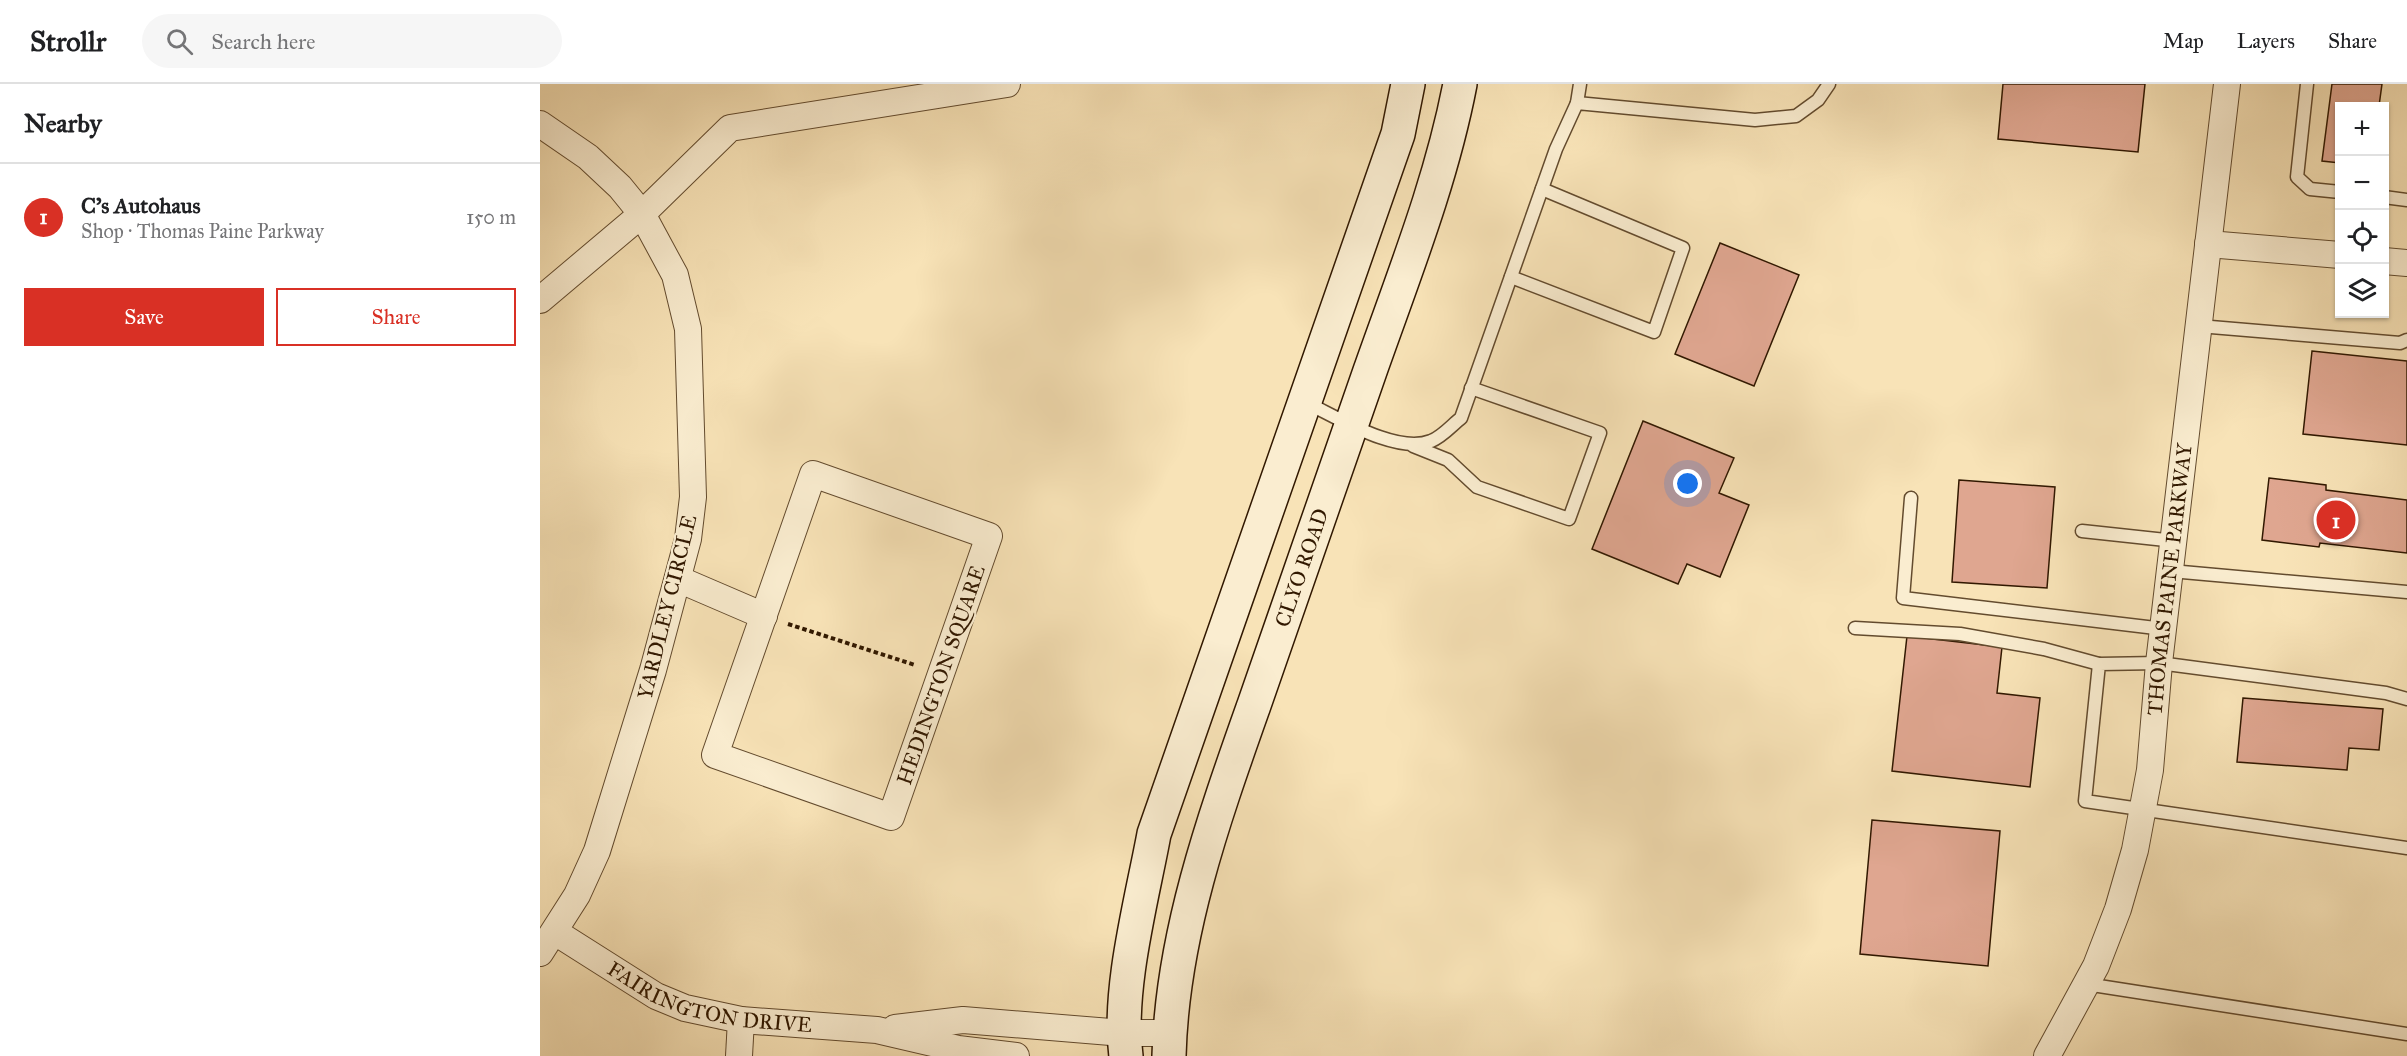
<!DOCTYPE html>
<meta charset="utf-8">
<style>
body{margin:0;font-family:"IM FELL Great Primer",serif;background:#f6f6f6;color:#202124}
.controls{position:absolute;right:18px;top:18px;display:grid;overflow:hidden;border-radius:0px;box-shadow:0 2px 4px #0004}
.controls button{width:54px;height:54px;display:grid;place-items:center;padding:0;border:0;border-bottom:2px solid #e0e0e0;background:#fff;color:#202124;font:30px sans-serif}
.you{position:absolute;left:1148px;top:400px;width:21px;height:21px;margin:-15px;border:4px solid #fff;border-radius:50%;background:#1a73e8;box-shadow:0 0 0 9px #1a73e833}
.badge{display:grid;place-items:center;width:39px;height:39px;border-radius:50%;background:#d93025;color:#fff;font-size:20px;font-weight:700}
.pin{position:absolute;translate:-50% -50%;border:3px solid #fff;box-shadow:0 2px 6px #0006}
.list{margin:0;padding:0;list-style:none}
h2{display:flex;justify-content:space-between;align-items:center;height:78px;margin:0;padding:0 24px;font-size:26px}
h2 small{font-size:20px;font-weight:400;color:#757577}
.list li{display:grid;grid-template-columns:39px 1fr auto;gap:18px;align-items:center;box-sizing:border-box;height:108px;padding:0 24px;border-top:2px solid #e0e0e0}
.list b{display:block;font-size:22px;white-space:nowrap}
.list p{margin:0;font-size:20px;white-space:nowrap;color:#757577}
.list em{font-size:20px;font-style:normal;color:#757577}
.actions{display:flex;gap:12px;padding:18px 24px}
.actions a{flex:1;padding:14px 0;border:2px solid #d93025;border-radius:0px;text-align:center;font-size:21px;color:#d93025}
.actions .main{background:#d93025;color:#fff}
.icon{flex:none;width:33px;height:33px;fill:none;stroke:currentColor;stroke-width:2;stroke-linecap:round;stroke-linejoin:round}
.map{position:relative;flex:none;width:1867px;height:972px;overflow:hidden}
header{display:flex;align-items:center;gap:36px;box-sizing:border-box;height:84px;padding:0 30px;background:#fff;border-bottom:2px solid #e0e0e0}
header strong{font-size:28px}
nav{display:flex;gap:33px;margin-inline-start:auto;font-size:21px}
.search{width:420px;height:54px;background:#f6f6f6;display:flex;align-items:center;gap:15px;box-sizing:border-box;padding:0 21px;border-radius:33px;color:#757577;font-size:22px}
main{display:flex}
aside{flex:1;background:#fff}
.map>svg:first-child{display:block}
.building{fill:#dfa690;stroke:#311800;stroke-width:1.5}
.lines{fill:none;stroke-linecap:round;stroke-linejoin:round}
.lane-casing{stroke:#634b2e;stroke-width:15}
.street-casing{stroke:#634b2e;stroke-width:28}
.secondary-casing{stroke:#311800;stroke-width:36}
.path{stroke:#311800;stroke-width:4;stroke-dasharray:4.5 3;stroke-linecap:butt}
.lane{stroke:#faedd0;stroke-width:12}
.street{stroke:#faedd0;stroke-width:26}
.secondary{stroke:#faedd0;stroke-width:33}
.labels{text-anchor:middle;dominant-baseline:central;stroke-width:4.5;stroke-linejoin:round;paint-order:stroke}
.street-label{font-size:21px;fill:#311800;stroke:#faedd0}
</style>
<header>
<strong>Strollr</strong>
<div class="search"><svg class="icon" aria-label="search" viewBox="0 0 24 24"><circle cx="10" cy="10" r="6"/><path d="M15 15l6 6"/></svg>Search here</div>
<nav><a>Map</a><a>Layers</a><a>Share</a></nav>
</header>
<main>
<aside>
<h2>Nearby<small></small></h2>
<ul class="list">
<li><span class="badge">1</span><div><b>C's Autohaus</b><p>Shop · Thomas Paine Parkway</p></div><em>150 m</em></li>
</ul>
<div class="actions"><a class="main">Save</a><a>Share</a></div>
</aside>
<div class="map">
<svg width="1867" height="972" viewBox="0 0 1867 972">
<rect width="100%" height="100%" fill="#f8e3b7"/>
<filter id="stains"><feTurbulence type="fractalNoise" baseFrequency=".00333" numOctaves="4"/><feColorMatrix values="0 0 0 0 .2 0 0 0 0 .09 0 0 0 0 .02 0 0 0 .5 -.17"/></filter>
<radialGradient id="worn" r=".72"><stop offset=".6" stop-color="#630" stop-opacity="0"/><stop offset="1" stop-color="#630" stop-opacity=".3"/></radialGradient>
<g class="building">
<polygon points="1463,0 1605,0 1598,68 1458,55"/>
<polygon points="1792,0 1842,0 1839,22 1800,22 1800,79 1782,77"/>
<polygon points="1180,159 1259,191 1214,302 1135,270"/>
<polygon points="1772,267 1867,277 1867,361 1763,350"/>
<polygon points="1103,337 1194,374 1179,409 1209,421 1180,493 1147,480 1138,500 1052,465"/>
<polygon points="1729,394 1786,401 1786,406 1867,416 1867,469 1780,459 1779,463 1722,456"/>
<polygon points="1419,396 1515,403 1507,504 1412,498"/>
<polygon points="1367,552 1462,563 1457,609 1500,614 1490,703 1352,687"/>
<polygon points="1703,614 1843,625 1839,666 1809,664 1807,686 1697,678"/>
<polygon points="1332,736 1460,747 1448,882 1320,870"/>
</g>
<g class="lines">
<defs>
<g id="lane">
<polyline points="1767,0 1757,93 1770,105 1800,108"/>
<polyline points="1037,19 1040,0"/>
<polyline points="1844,113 1867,116"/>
<polyline points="971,193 1114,248 1143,164 1002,105"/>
<polyline points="1659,242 1860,259 1867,256"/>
<path d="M 765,318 C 797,333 857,371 891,357 C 902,353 912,341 921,334 L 1016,65 L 1037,19 L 1215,36 L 1256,32 L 1278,16 L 1289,0"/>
<polyline points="873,362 908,376 937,403 1029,435 1060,349 931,304"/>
<polyline points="1371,414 1363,514 1624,545"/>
<polyline points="1542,447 1635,457"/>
<polyline points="1631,487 1867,508"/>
<polyline points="1315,544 1420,550 1504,565 1559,580"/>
<polyline points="1867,615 1846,609 1619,579 1559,580 1545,717 1867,764"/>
<polyline points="1546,900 1867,950"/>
</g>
<g id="street">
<polyline points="0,40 48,73 80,103 102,130 135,191 148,245 153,413 148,455 113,586 57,767 37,811 0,869"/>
<polyline points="1668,160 1800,171"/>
<polyline points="1844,177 1867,179"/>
<polyline points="0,216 102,130 190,44 467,0"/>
<polygon points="273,390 449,452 351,733 175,671"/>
<polyline points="138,495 224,532"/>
<path id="s1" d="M 15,848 L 116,912 L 145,924 L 201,936 L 337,946 L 418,965 L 476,972"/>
<polyline points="355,944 423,936 583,949 630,949"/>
<polyline points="199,972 201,936"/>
<path id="s2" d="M 1507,972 L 1556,882 L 1578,825 L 1595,766 L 1610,686 L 1619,579 L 1687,0"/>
</g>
<g id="secondary">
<path d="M 586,972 C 577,907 602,815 614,750 L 858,50 L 868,0"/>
<path id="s3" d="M 629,972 C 632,851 674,734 714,621 C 753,510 791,398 830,287 C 863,193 901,99 920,0"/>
</g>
</defs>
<use href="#lane" class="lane-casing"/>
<use href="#street" class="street-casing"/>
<use href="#secondary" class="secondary-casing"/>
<polyline class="path" points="248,540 375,581"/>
<use href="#lane" class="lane"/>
<use href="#street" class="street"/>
<use href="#secondary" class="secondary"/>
</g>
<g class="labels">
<g class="street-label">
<text stroke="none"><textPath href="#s3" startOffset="508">CLYO ROAD</textPath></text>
<text stroke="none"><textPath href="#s2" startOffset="498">THOMAS PAINE PARKWAY</textPath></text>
<text transform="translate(127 523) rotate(-76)">YARDLEY CIRCLE</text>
<text transform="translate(401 591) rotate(-71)">HEDINGTON SQUARE</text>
<text stroke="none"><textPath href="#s1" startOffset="172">FAIRINGTON DRIVE</textPath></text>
</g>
</g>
<rect width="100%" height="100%" filter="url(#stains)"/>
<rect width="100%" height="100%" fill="url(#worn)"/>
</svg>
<div class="controls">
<button>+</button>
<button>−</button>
<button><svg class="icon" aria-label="locate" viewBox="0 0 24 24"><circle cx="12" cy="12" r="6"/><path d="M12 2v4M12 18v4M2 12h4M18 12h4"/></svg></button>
<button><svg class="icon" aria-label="layers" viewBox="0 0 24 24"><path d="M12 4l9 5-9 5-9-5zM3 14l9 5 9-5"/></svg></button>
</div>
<div class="you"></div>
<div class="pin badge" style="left:1796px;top:436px">1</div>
</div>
</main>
